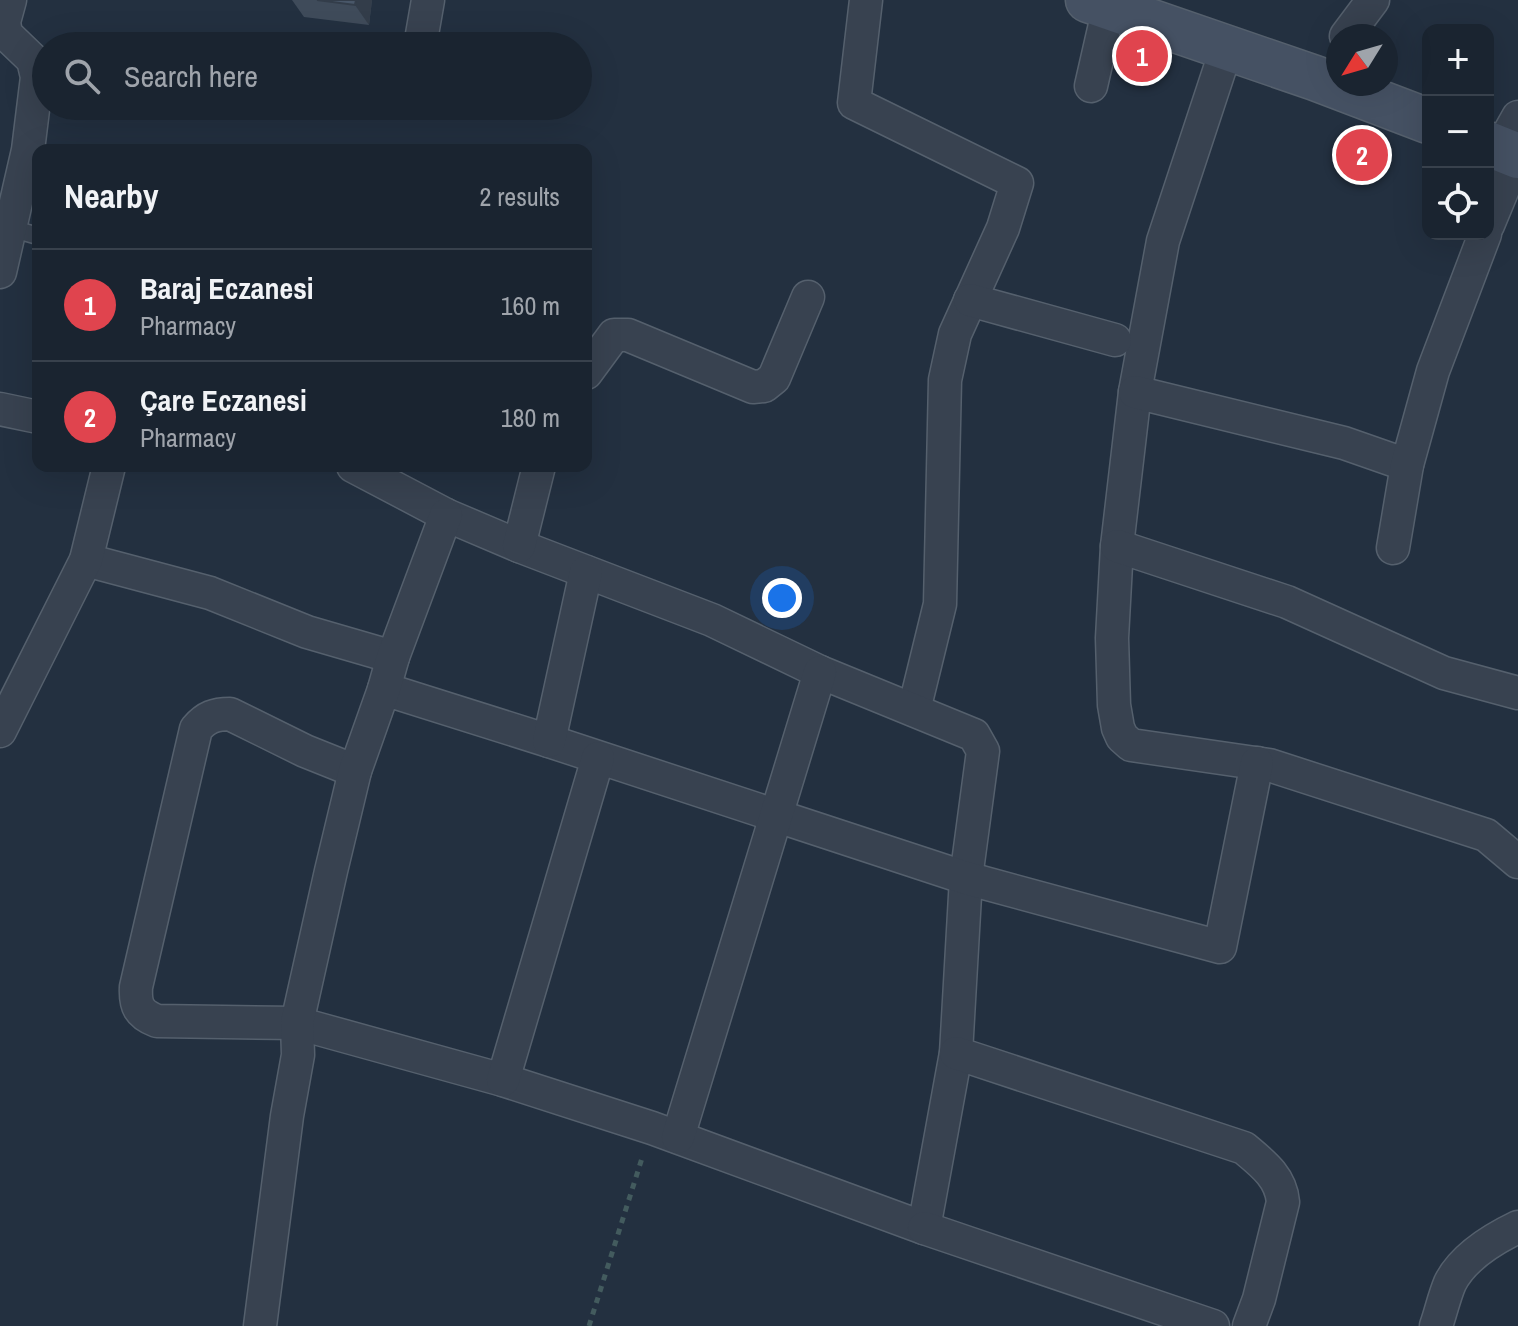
<!DOCTYPE html>
<meta charset="utf-8">
<style>
body{margin:0;font-family:"Archivo Narrow",sans-serif;background:#27303c;color:#f1f3f6}
.controls{position:absolute;right:24px;top:24px;display:grid;overflow:hidden;border-radius:16px;box-shadow:0 8px 32px #0002}
.controls button{width:72px;height:72px;display:grid;place-items:center;padding:0;border:0;border-bottom:2px solid #38414c;background:#1a2430;color:#f1f3f6;font:40px sans-serif}
.compass{position:absolute;left:1326px;top:24px;width:72px;height:72px;border-radius:50%;background:#1a2430;box-shadow:0 8px 32px #0002;rotate:233deg}
.you{position:absolute;left:782px;top:598px;width:28px;height:28px;margin:-20px;border:6px solid #fff;border-radius:50%;background:#1a73e8;box-shadow:0 0 0 12px #1a73e833}
.badge{display:grid;place-items:center;width:52px;height:52px;border-radius:50%;background:#87b6fc;color:#fff;font-size:26px;font-weight:700}
.pin{position:absolute;translate:-50% -50%;border:4px solid #fff;box-shadow:0 2px 8px #0006}
.list{margin:0;padding:0;list-style:none}
h2{display:flex;justify-content:space-between;align-items:center;height:104px;margin:0;padding:0 32px;font-size:34px}
h2 small{font-size:26px;font-weight:400;color:#9fa4ab}
.list li{display:grid;grid-template-columns:52px 1fr auto;gap:24px;align-items:center;box-sizing:border-box;height:112px;padding:0 32px;border-top:2px solid #38414c}
.list b{display:block;font-size:30px;white-space:nowrap}
.list p{margin:0;font-size:26px;white-space:nowrap;color:#9fa4ab}
.list em{font-size:26px;font-style:normal;color:#9fa4ab}
.icon{flex:none;width:44px;height:44px;fill:none;stroke:currentColor;stroke-width:2;stroke-linecap:round;stroke-linejoin:round}
.map{position:relative;flex:none;width:1518px;height:1326px;overflow:hidden}
.search{position:absolute;background:#1a2430;box-shadow:0 8px 32px #0002;left:32px;top:32px;width:560px;height:88px;display:flex;align-items:center;gap:20px;box-sizing:border-box;padding:0 28px;border-radius:44px;color:#9fa4ab;font-size:30px}
.panel{position:absolute;background:#1a2430;box-shadow:0 8px 32px #0002;left:32px;top:144px;width:560px;height:328px;border-radius:16px}
.map>svg:first-child{display:block}
.lines{fill:none;stroke-linecap:round;stroke-linejoin:round}
.lane-casing{stroke:#55606d;stroke-width:19}
.street-casing{stroke:#55606d;stroke-width:35}
.secondary-casing{stroke:#55606d;stroke-width:47}
.path{stroke:#435b5e;stroke-width:5;stroke-dasharray:6 6;stroke-linecap:butt}
.lane{stroke:#384250;stroke-width:16}
.street{stroke:#384250;stroke-width:32}
.secondary{stroke:#455163;stroke-width:44}
.wall{fill:#3f4b5a}
.shaded-wall{fill:#333d4a}
.building{fill:#495769;stroke:#333d4a;stroke-width:2}
</style>
<div class="map">
<svg width="1518" height="1326" viewBox="0 0 1518 1326">
<rect width="100%" height="100%" fill="#233040"/>
<g class="lines">
<defs>
<polyline id="lane" points="10,228 38,236"/>
<g id="street">
<polyline points="866,0 854,103 1017,183 1003,228 955,334 945,380 940,604 914,710"/>
<polyline points="1346,36 1373,0"/>
<polyline points="420,46 428,0"/>
<polyline points="1227,47 1163,241 1135,392 1117,546 1112,638 1114,705 1118,728 1122,737 1131,745 1269,765 1486,835 1518,862"/>
<polyline points="1091,86 1109,7"/>
<polyline points="1500,149 1518,117"/>
<polyline points="1488,225 1517,155"/>
<polyline points="0,272 28,150 37,77 33,60 6,34 4,22 10,0"/>
<polyline points="970,300 1115,340"/>
<polyline points="586,373 614,335 628,335 753,387 764,386 774,378 808,297"/>
<polyline points="1135,392 1344,443 1407,465"/>
<polyline points="0,409 38,417"/>
<path d="M 353,466 L 446,515 L 519,546 L 712,620 L 820,672 L 974,735 L 983,751 L 966,878 L 956,1053 L 924,1228 L 652,1128 L 503,1080 L 297,1023 L 157,1021 C 139,1014 135,1006 136,987 L 196,729 C 206,717 215,714 230,714 L 305,751 L 355,771"/>
<polyline points="519,546 539,466"/>
<polyline points="1117,546 1287,602 1444,673 1518,693"/>
<polyline points="1393,548 1407,465 1433,371 1485,234"/>
<polyline points="86,560 210,593 307,632 393,657"/>
<polyline points="384,689 549,741 966,878 1220,947 1257,763"/>
<polyline points="0,731 86,560 109,466"/>
<polyline points="549,741 586,572"/>
<path d="M 956,1053 L 1244,1148 C 1262,1163 1281,1177 1283,1202 L 1259,1299 L 1249,1326"/>
<polyline points="503,1080 598,758"/>
<polyline points="678,1137 820,672"/>
<polyline points="924,1228 1213,1326"/>
<polyline points="260,1326 287,1116 298,1055 297,1023 331,871 355,771 384,689 393,657 446,515"/>
<path d="M 1436,1326 C 1441,1312 1444,1297 1450,1283 C 1463,1257 1493,1239 1518,1227"/>
</g>
<g id="secondary">
<polyline points="1088,0 1315,78 1428,121"/>
<polyline points="1488,144 1518,156"/>
</g>
</defs>
<use href="#lane" class="lane-casing"/>
<use href="#street" class="street-casing"/>
<use href="#secondary" class="secondary-casing"/>
<polyline class="path" points="589,1326 643,1155"/>
<use href="#lane" class="lane"/>
<use href="#street" class="street"/>
<use href="#secondary" class="secondary"/>
</g>
<polygon class="wall" points="292,0 372,0 369,25 304,17"/>
<polygon class="shaded-wall" points="356,0 372,0 369,25 355,5"/>
<polygon class="building" points="317,0 356,0 355,5"/>
</svg>
<div class="controls">
<button>+</button>
<button>−</button>
<button><svg class="icon" aria-label="locate" viewBox="0 0 24 24"><circle cx="12" cy="12" r="6"/><path d="M12 2v4M12 18v4M2 12h4M18 12h4"/></svg></button>
</div>
<svg class="compass" viewBox="-18 -18 36 36"><path d="M0-13l5 13h-10z" fill="#e53935"/><path d="M0 13l5-13h-10z" fill="#9fa4ab"/></svg>
<div class="you"></div>
<div class="pin badge" style="left:1142px;top:56px;background:#e0444e">1</div>
<div class="pin badge" style="left:1362px;top:155px;background:#e0444e">2</div>
<div class="search"><svg class="icon" aria-label="search" viewBox="0 0 24 24"><circle cx="10" cy="10" r="6"/><path d="M15 15l6 6"/></svg>Search here</div>
<section class="panel">
<h2>Nearby<small>2 results</small></h2>
<ul class="list">
<li><span class="badge" style="background:#e0444e">1</span><div><b>Baraj Eczanesi</b><p>Pharmacy</p></div><em>160 m</em></li>
<li><span class="badge" style="background:#e0444e">2</span><div><b>Çare Eczanesi</b><p>Pharmacy</p></div><em>180 m</em></li>
</ul>
</section>
</div>
